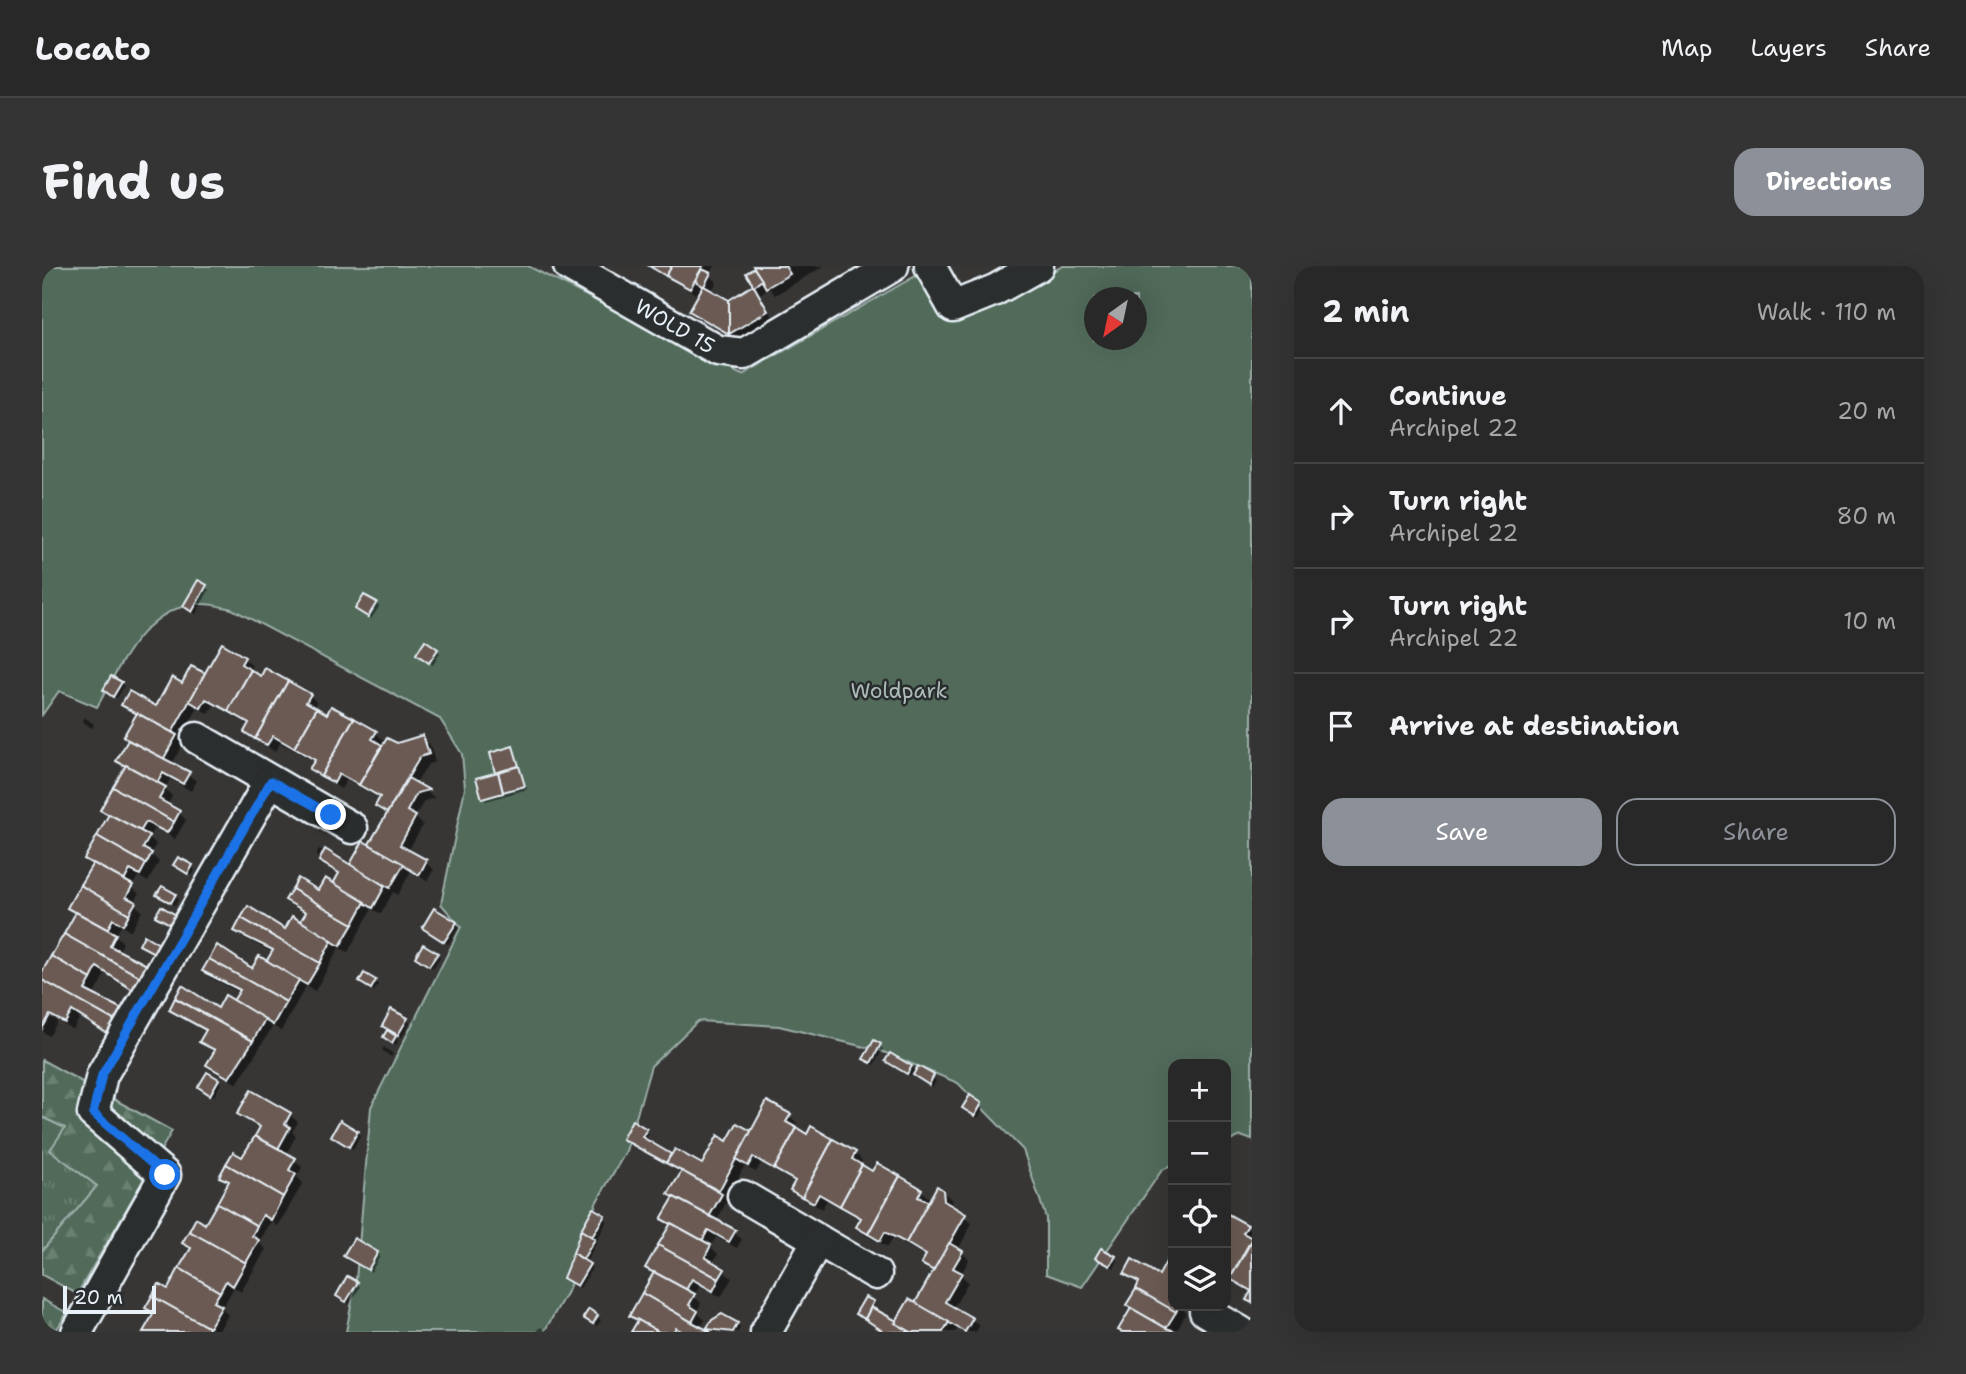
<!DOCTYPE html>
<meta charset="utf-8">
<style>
body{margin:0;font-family:"Shantell Sans",sans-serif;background:#353434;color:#f1f3f6}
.controls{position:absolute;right:21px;bottom:21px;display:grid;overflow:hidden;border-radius:14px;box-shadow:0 7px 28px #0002}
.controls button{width:63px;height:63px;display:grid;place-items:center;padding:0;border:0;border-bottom:2px solid #454445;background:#292828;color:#f1f3f6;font:35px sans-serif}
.compass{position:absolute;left:1042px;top:21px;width:63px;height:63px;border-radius:50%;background:#292828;box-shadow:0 7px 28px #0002;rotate:213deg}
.scale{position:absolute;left:21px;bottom:18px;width:93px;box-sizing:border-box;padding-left:7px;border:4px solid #e8f1f8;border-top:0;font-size:19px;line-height:24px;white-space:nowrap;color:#e8f1f8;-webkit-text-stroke:5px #2a2d2e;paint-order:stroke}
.stop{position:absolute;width:21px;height:21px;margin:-16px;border:5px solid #1a73e8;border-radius:50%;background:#fff}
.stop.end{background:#1a73e8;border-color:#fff;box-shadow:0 2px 7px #0008}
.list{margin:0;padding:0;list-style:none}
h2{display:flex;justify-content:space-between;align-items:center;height:91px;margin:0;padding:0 28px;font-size:30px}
h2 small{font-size:23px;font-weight:400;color:#a5a6a8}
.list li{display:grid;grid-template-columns:46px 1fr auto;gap:21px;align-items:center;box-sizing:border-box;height:105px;padding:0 28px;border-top:2px solid #454445}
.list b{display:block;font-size:26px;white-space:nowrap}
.list p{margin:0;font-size:23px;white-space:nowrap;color:#a5a6a8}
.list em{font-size:23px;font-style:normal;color:#a5a6a8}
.actions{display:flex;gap:14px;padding:21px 28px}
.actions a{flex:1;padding:16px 0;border:2px solid #8c9099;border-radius:21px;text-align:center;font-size:24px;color:#8c9099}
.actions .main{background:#8c9099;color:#fff}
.icon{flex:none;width:38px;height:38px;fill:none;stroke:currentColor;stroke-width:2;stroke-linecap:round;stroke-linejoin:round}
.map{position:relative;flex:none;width:1210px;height:1066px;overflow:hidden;border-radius:21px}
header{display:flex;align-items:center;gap:42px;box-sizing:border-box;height:98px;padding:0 35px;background:#292828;border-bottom:2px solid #454445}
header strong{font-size:33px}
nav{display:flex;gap:38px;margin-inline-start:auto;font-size:24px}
.intro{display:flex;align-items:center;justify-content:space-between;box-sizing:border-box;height:168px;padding:0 42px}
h1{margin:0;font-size:49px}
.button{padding:18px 32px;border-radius:21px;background:#8c9099;color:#fff;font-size:24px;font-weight:700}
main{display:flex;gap:42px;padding:0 42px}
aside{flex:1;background:#292828;border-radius:21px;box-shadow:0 7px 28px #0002}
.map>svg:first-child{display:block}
.grass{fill:url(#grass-tufts);stroke:#9caea9;stroke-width:2}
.forest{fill:url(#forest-firs);stroke:#9caea9;stroke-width:2}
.park{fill:#516b5a;stroke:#9caea9;stroke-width:2;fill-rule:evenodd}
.shadow{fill:#0007}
.building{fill:#6a5a52;stroke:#e8f1f8;stroke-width:2}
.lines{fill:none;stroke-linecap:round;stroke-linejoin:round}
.minor-casing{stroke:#e8f1f8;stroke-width:35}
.minor{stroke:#2a2d2e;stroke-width:30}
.route{stroke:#1a73e8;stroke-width:9}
.labels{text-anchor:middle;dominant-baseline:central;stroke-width:5;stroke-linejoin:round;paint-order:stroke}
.street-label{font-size:21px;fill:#e8f1f8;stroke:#2a2d2e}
.park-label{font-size:21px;fill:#acbbb9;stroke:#2a2d2e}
</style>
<header>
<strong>Locato</strong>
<nav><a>Map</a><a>Layers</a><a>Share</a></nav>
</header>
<div class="intro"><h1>Find us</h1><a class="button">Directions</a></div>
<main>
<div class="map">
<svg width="1210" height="1066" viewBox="0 0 1210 1066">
<defs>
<pattern id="grass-tufts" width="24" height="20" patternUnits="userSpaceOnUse" patternTransform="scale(1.75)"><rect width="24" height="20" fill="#516b5a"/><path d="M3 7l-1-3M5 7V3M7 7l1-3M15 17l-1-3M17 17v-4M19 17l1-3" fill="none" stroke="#6a8172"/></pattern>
<pattern id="forest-firs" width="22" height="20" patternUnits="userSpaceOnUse" patternTransform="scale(1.75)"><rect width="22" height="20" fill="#516b5a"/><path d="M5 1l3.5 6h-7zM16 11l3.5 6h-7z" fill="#6a8172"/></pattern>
</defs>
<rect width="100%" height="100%" fill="#373635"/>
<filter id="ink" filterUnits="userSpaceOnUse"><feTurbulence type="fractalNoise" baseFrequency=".0143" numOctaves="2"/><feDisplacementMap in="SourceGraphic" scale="14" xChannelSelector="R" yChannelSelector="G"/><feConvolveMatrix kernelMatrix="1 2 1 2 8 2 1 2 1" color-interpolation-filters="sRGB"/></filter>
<g filter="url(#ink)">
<polygon class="grass" points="0,851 23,862 9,884 55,920 0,985"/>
<g class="forest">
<polygon points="0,794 130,865 35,1028 0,1009 0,985 55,920 8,884 23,862 0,851"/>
<polygon points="0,1033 25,1047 13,1066 0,1066"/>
</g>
<path class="park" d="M 0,0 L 486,0 L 700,109 L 877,8 L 908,57 L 1021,0 L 1210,0 L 1210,874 L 1199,870 L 1184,877 L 1184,798 L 1131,798 L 1131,899 L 1120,904 L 1040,1021 L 1004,1008 L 1004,952 L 981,884 L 916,817 L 839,785 L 737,760 L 656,755 L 609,800 L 584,885 L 554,937 L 527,1022 L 502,1066 L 304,1066 L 314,1014 L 329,841 L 419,661 L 399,638 L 423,522 L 420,488 L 398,453 L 190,343 C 180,341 168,337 158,338 C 102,340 78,400 55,441 L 17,425 L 0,449 ZM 1052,32 L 1094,32 L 1094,74 L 1052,74 Z"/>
<g class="shadow">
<polygon points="604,0 673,0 668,9 675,16 669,26 687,36 713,20 706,8 715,2 713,0 782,0 733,29 727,22 718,28 732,53 695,74 649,45 658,30"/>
<polygon points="156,316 167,324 154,348 146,343"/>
<polygon points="334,337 337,341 329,353 319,346"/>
<polygon points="180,380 202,392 210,400 207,405 268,429 275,437 272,442 286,450 290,442 334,467 344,477 355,479 381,471 388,479 393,496 386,498 374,518 393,532 382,535 373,551 381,559 366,585 392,603 385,615 369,605 356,629 351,626 339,648 330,643 306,686 297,682 273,725 264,720 239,765 231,760 195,818 166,799 173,786 159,775 165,766 129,744 177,744 192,736 198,727 169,712 162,705 211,704 226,698 232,687 202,672 194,664 244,666 260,658 265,648 246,634 292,619 298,609 274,590 277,583 309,600 327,581 346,549 335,540 339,533 305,514 299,523 289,517 270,503 274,496 238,477 233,486 204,465 207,459 172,439 167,448 156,442 137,474 141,478 130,498 155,515 149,525 128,513 123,523 130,530 125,540 135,546 123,568 112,562 107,571 114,578 109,588 117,596 106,616 96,610 90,621 97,628 92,637 100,645 89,665 79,660 74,669 81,677 76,686 112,708 99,730 63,708 51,730 87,752 74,774 38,751 31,764 16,755 7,770 0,765 0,711 34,649 27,642 51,600 44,592 68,551 60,544 84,502 76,495 87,475 83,471 95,450 81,439 114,443 140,419 163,409"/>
<polygon points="395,384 398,387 391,399 379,391"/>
<polygon points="79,417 82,420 75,432 66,427"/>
<polygon points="42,451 52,458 50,462 40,455"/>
<polygon points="471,482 485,523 444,535 441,532 455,508 450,488"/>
<polygon points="138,548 144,554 133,573 126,569"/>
<polygon points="133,599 150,601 153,604 150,610"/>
<polygon points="120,622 137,633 133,639 120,632"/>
<polygon points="414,657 417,661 406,678 386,665"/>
<polygon points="394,688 398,691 391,702 379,694"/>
<polygon points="333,715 336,719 332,725 322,719"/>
<polygon points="365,753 368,757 360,771 345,763"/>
<polygon points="343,771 353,771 356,774 354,779"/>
<polygon points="833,777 841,783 832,799 827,796"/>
<polygon points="342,781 351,788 349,791 340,784"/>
<polygon points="849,798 869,801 894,814 891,821 871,807 869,810"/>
<polygon points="176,814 179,817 172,830 161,824"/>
<polygon points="939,838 942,841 936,852 925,845"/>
<polygon points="197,848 248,849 256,856 250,866 254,870 244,888 260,901 255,911 261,917 236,960 229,956 217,976 224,983 199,1026 192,1021 180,1042 186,1049 176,1066 103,1066 113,1049 105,1042 126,1026 150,984 142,976 163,960 187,918 180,910 201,894 219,863"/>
<polygon points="748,850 755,857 752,863 813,887 820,895 818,900 831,907 836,900 879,925 887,932 884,937 888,939 896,922 910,934 909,941 930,957 916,984 927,993 919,1009 926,1016 911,1043 928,1053 921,1066 915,1063 913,1066 842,1066 819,1051 816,1048 830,1042 833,1038 832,1044 855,1058 874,1039 892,1007 881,998 885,991 851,972 846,981 823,969 816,961 820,954 785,934 780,943 757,931 750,924 754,917 719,897 714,906 702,900 675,955 700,973 695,982 674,971 669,981 676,988 671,997 690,1012 679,1031 658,1019 652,1030 659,1037 655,1046 663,1054 658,1062 665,1066 671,1055 695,1058 698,1062 696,1066 591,1066 597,1056 590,1049 612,1009 605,1002 629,960 622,953 633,932 640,908 585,875 603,864 607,867 603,875 630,891 661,900 686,877"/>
<polygon points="315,866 318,870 311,883 291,870"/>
<polygon points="552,945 565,954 544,997 550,1002 538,1022 523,1012 540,965"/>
<polygon points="1184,949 1210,965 1210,1037 1206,1034 1210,1027 1184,1012"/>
<polygon points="335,987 338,990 329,1006 307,993"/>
<polygon points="1131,987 1131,1040 1142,1040 1140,1043 1144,1047 1134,1066 1081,1066 1090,1043 1086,1039 1098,1019 1084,1007 1117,1011"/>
<polygon points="1073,991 1076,995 1072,1002 1059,995"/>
<polygon points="315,1018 318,1021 308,1038 299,1033"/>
<polygon points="547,1045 559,1054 555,1060 546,1055"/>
<polygon points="931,1054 937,1060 934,1066 925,1066"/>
<polygon points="498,1061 507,1066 495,1066"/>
</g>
<g class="building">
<polygon points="607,0 630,0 624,10"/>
<polygon points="630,0 661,0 648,23 624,10"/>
<polygon points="711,0 743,0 748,8 724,22"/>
<polygon points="712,2 720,14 712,20 726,45 687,68 687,34 711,19 704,7"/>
<polygon points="660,3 669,7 662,20 687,34 687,68 647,45 661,20 653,15"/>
<polygon points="156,314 165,319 150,346 141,340"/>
<polygon points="322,329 335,336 326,351 313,343"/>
<polygon points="383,374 396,383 387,397 374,388"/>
<polygon points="180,377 203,391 199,398 209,404 186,445 164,433 159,442 147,435"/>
<polygon points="149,400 163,407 130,467 79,439 87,425 114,440 130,411 140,417"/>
<polygon points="223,402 246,415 213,473 202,466 207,457 186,445 209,404 219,410"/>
<polygon points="69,410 80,416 71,431 61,424"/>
<polygon points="246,415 269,428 264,436 275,442 252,482 231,470 225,479 213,473"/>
<polygon points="289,440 312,452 279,510 267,503 273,494 252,482 275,442 285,448"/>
<polygon points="95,447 135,469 121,494 81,471"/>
<polygon points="312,452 335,465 330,473 340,479 317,519 297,508 292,517 279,510"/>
<polygon points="381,469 387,488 378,491 345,547 333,540 338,531 317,519 345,472 355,477"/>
<polygon points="86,474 148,506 141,518 121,507 115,517 74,495"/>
<polygon points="471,480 477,500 453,507 448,487"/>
<polygon points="84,499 124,521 117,533 138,545 132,556 71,521"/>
<polygon points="477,500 483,520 461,526 456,506"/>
<polygon points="456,506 461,527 440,533 434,512"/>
<polygon points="366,512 387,524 375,527 365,545 374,550 358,579 385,594 377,609 327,578"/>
<polygon points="71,521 132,556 125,567 104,556 98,566 58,544"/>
<polygon points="67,548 108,570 101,582 110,587 104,598 55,570"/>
<polygon points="55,570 104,598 98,609 88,604 82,615 42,593"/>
<polygon points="321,575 362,598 348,622 307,600"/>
<polygon points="283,583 343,620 331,642 291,618 297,607 277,595"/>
<polygon points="136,591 151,599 146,608 131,599"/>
<polygon points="51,597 91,619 84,631 94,636 87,648 38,619"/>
<polygon points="256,612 276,624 283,612 323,636 311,658 250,623"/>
<polygon points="38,619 87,648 81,659 71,653 65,664 25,642"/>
<polygon points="120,620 134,628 129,637 114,629"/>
<polygon points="250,623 311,658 298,680 258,656 264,646 243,634"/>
<polygon points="119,640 134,649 128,658 113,650"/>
<polygon points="206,640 243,663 250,650 290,674 278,697 199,652"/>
<polygon points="392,642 415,656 402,676 380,662"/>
<polygon points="34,646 74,668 68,680 105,699 98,711 22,668"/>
<polygon points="199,652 278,697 265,719 224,696 231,684 192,665"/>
<polygon points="22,668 98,711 91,724 55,701 49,713 9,690"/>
<polygon points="102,669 117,678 112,687 97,679"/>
<polygon points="381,678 396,687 387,700 373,691"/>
<polygon points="175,679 210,702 217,690 257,714 244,736 167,693"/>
<polygon points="9,690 49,713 43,724 80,743 73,755 0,714 0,706"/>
<polygon points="167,693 244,736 231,759 191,735 198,724 160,705"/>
<polygon points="322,707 334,714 329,723 317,716"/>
<polygon points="0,714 73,755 66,768 30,745 23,757 8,749 0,763"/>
<polygon points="140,719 176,742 183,729 223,753 211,775 133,732"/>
<polygon points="133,732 211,775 187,812 164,799 173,784 157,776 164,764 127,744"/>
<polygon points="349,743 366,752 356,769 340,760"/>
<polygon points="345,764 354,770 350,777 341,771"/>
<polygon points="832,774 839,778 829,797 821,793"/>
<polygon points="848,787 870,800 865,808 843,795"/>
<polygon points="876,800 892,809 887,819 871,809"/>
<polygon points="165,806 177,813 168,829 156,821"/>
<polygon points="209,824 249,847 243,858 248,861 236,883 213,870 218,861 195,848"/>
<polygon points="928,829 940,837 933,850 920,842"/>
<polygon points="725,835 749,848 744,856 755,862 732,903 711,891 706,900 694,893"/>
<polygon points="298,854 316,865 307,881 289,870"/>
<polygon points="590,854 605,863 600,871 629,888 624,897 580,873"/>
<polygon points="695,857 709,865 677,925 624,897 633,883 660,898 676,869 685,875"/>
<polygon points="769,860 791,873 760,931 748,924 753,915 732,903 755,862 765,868"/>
<polygon points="213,870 254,892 247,904 254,908 241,931 184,898 191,886 200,891"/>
<polygon points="791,873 814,886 810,893 820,899 798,940 777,928 772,937 760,931"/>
<polygon points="835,897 858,910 826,968 814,961 819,952 798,940 820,899 830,905"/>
<polygon points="184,898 241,931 229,954 221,949 215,960 175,937 187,915 177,911"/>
<polygon points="640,905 680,928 667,951 626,928"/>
<polygon points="858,910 880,923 876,931 887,936 864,977 843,966 838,975 826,968"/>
<polygon points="895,920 901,924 902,935 924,948 892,1005 879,998 884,989 864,977"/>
<polygon points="632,931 694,964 687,976 666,964 660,975 619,953"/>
<polygon points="175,937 215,960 210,970 217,974 204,997 147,965 154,952 163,958"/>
<polygon points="551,942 563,949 550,971 538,965"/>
<polygon points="1184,947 1206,959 1201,967 1210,972 1188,1013 1184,1011"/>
<polygon points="629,957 669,979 663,991 683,1003 677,1013 616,979"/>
<polygon points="539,964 553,973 541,993 531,987"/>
<polygon points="147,965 204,997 191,1020 184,1015 178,1026 137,1002 149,982 140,977"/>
<polygon points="312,972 336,986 326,1004 301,990"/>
<polygon points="1210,974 1210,1037 1204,1034 1209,1025 1188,1013"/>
<polygon points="907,977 921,985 911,1002 920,1007 903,1036 931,1052 923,1066 873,1037"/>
<polygon points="616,979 677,1013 671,1025 650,1013 644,1024 603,1002"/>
<polygon points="1059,982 1074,990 1068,1000 1053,992"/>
<polygon points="1131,983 1131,1040 1137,1040 1134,1046 1094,1023 1097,1016 1082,1008 1090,993 1117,1009"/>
<polygon points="531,987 548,998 535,1020 521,1012"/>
<polygon points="137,1002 178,1026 172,1036 180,1040 167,1062 110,1030 117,1018 126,1023"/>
<polygon points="612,1006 653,1028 647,1039 656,1045 650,1056 600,1027"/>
<polygon points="305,1010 316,1016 304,1036 294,1030"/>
<polygon points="1094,1023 1134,1046 1124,1062 1084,1039"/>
<polygon points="600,1027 650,1056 669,1066 641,1066 634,1062 631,1066 617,1066 596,1054 587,1050"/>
<polygon points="110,1030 167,1062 165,1066 101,1066 112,1047 103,1042"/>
<polygon points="823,1031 832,1035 823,1053 813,1048"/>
<polygon points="867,1033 907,1056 901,1066 869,1066 853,1057"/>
<polygon points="829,1041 855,1055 853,1057 869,1066 842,1066 823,1053"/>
<polygon points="1089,1042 1124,1062 1136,1066 1080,1066 1076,1064"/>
<polygon points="547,1043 556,1049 551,1058 541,1052"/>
<polygon points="680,1048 696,1057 691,1066 664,1063 670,1054"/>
<polygon points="596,1054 617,1066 589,1066"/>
</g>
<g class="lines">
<defs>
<g id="minor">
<path id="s1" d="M 527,0 L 676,85 L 702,88 L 851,0"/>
<polyline points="888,0 911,41 953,24 996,0"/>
<polyline points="155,472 310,562"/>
<polyline points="701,930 834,1008"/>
<polyline points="1163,1045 1199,1066"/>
<polyline points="35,1066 123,909 51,847 60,809 228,515"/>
<polyline points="724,1066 776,974"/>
</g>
</defs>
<use href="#minor" class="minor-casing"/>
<use href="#minor" class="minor"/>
</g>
</g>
<g class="lines" filter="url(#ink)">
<polyline class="route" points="123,909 51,847 60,809 229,515 289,549"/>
</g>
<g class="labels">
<g class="street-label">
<text stroke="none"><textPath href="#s1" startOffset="122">WOLD 15</textPath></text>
</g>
<g class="park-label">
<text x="857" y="425">Woldpark</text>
</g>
</g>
</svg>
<div class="controls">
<button>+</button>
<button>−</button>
<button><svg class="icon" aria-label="locate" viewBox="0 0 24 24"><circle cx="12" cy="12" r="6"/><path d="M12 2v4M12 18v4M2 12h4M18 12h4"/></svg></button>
<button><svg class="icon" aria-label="layers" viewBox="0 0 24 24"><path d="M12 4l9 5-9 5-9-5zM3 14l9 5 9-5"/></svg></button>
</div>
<svg class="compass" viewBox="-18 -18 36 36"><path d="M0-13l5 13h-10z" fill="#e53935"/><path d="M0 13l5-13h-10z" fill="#a5a6a8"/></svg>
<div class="scale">20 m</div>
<div class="stop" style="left:123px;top:909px"></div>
<div class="stop end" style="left:289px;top:549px"></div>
</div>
<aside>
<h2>2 min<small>Walk · 110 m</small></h2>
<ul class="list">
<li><svg class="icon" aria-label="ahead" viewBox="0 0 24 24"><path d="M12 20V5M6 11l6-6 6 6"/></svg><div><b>Continue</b><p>Archipel 22</p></div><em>20 m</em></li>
<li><svg class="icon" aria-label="right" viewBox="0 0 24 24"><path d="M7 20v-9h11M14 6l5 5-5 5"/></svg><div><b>Turn right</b><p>Archipel 22</p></div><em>80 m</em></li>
<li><svg class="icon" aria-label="right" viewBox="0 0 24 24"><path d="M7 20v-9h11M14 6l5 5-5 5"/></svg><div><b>Turn right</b><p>Archipel 22</p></div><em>10 m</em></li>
<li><svg class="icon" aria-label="arrive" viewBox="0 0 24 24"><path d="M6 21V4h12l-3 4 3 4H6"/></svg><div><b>Arrive at destination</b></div></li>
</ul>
<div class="actions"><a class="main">Save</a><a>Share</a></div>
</aside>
</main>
